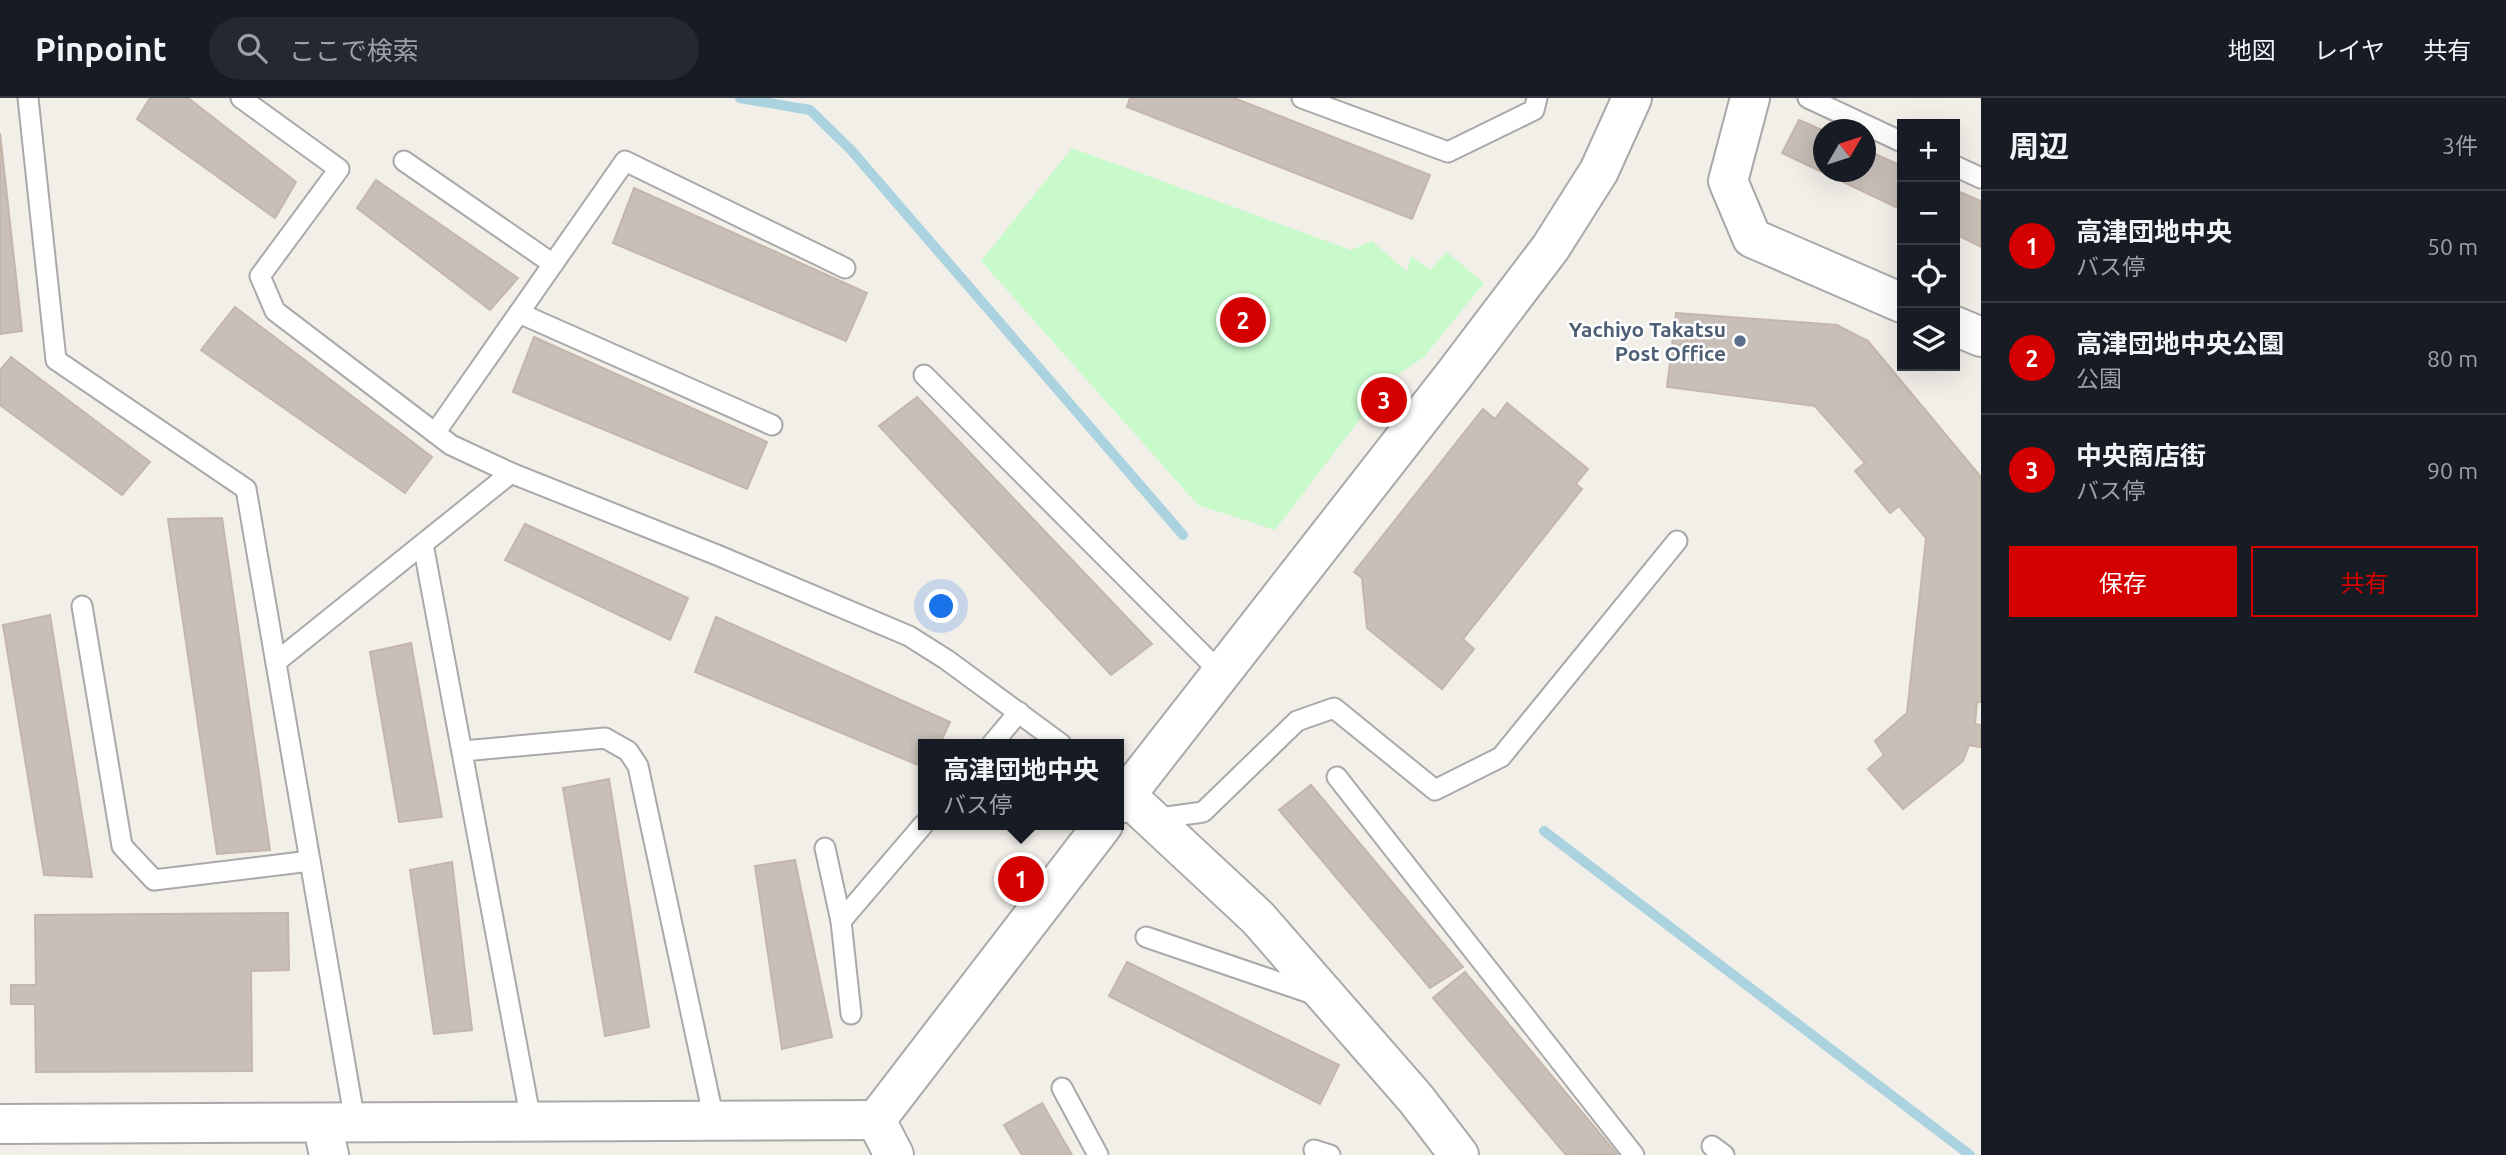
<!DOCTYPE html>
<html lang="ja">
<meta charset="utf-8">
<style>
body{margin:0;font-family:Ubuntu,"Noto Sans JP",sans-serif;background:#242831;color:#f1f3f6}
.controls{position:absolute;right:21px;top:21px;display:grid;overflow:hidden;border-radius:0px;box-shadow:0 7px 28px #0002}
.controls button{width:63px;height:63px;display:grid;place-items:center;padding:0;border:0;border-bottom:2px solid #363941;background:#171b24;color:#f1f3f6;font:35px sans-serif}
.compass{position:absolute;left:1813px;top:21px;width:63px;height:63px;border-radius:50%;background:#171b24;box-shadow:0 7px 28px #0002;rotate:51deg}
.you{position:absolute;left:942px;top:509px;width:24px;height:24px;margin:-18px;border:5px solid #fff;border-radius:50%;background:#1a73e8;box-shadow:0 0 0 10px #1a73e833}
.badge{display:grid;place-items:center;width:46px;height:46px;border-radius:50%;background:#d40000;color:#fff;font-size:23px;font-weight:700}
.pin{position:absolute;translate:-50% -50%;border:4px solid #fff;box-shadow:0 2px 7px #0006}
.popup{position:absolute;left:918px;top:641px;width:206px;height:91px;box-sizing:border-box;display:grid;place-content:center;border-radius:0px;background:#171b24;filter:drop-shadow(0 2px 5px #0005);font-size:23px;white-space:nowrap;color:#9ea1a6}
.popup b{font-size:26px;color:#f1f3f6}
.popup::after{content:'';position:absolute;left:50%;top:100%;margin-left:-14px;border:14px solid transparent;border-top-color:#171b24}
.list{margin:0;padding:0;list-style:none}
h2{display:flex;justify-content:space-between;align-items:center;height:91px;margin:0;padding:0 28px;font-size:30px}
h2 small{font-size:23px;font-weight:400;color:#9ea1a6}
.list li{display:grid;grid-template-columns:46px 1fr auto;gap:21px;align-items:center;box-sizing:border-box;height:112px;padding:0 28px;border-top:2px solid #363941}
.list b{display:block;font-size:26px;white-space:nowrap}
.list p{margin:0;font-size:23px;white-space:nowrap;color:#9ea1a6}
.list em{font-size:23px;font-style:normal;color:#9ea1a6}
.actions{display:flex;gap:14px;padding:21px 28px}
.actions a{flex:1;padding:16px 0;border:2px solid #d40000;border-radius:0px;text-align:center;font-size:24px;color:#d40000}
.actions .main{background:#d40000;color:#fff}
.icon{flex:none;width:38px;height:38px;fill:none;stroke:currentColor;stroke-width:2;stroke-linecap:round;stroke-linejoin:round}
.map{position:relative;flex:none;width:1981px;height:1057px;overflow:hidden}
header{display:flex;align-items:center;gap:42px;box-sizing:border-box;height:98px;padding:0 35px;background:#171b24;border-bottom:2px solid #363941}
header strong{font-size:33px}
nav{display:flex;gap:38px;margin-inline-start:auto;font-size:24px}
.search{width:490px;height:63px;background:#242831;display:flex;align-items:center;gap:18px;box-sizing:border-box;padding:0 24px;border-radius:38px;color:#9ea1a6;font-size:26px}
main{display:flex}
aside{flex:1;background:#171b24}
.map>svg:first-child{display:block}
.park{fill:#c8facc}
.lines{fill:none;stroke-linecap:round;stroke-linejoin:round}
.stream{stroke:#aad3df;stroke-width:10}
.building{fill:#c7bfb8;stroke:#c4b6ab;stroke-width:2}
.service-casing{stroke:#a9a9a9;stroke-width:23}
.minor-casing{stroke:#a9a9a9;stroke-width:42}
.tertiary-casing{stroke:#a9a9a9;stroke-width:42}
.service{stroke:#fff;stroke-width:19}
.minor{stroke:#fff;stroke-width:38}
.tertiary{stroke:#fff;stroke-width:38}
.service-dot{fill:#5c6f8a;stroke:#fff;stroke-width:2.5}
.labels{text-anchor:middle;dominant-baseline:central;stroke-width:5;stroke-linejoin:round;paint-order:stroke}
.service-label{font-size:21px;font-weight:bold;fill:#4e5e75;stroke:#fff;text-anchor:end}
</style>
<header>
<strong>Pinpoint</strong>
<div class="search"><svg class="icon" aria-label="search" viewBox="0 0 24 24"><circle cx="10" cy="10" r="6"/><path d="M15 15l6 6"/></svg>ここで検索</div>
<nav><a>地図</a><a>レイヤ</a><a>共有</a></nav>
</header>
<main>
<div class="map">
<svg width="1981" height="1057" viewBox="0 0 1981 1057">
<rect width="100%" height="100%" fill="#f2efe9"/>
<polygon class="park" points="1072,50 1351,152 1372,143 1407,174 1411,158 1430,172 1447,154 1484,185 1424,259 1390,282 1275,432 1198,407 981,163"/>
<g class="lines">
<g class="stream">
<polyline points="740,0 810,12 851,52 1183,437"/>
<polyline points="1544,733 1970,1057"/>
</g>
</g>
<g class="building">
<polygon points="150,0 188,0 296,84 275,120 137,21"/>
<polygon points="1130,0 1234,0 1430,77 1412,121 1127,9"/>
<polygon points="1799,22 1824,33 1824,74 1866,74 1866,52 1902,68 1902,112 1782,55"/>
<polygon points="0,35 22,233 0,236"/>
<polygon points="376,82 518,180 490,212 357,110"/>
<polygon points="634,90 867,195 846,243 613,145"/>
<polygon points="1955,92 1981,103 1981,149 1955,136"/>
<polygon points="235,209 432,359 405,395 201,252"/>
<polygon points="1676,215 1837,227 1868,243 1981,379 1981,604 1977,604 1975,626 1981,627 1981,646 1980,649 1969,647 1963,663 1903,711 1868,671 1884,657 1875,643 1907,615 1926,440 1899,408 1890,415 1855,373 1865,365 1815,308 1667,289"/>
<polygon points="534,239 767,344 747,391 513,294"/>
<polygon points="11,259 150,364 122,397 0,307 0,272"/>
<polygon points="917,299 1152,546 1111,577 879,328"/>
<polygon points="1507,305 1588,371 1576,386 1582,391 1463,541 1474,551 1442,591 1367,530 1362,480 1354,474 1483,311 1495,321"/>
<polygon points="222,420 270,752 217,756 168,421"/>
<polygon points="525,426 688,500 670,542 505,462"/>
<polygon points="50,517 92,779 44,777 3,527"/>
<polygon points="716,519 950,624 940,646 923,646 923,669 695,574"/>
<polygon points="411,545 442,719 399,724 370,554"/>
<polygon points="609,681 649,929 605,938 563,690"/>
<polygon points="1311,687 1463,869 1430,890 1279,712"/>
<polygon points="795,762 832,939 782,951 755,768"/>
<polygon points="452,764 472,932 434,936 410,772"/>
<polygon points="288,815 289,872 251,873 252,973 36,974 35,906 11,906 11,887 36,887 35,817"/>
<polygon points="1127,864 1339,967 1320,1006 1109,898"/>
<polygon points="1465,874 1617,1056 1566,1057 1433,900"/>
<polygon points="1042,1005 1072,1057 1022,1057 1004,1027"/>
</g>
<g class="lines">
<defs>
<g id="service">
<polyline points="28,0 56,262 246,391 355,1024"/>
<polyline points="241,0 339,71 260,178 275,213 451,347 511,375 717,457 909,538 947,562 1061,646"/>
<polyline points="1302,0 1448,54 1534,12 1537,0"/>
<polyline points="1808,0 1902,44"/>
<polyline points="404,63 553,166"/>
<polyline points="1955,68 1981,80"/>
<polyline points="519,215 772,327"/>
<polyline points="924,277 1221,575"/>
<polyline points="435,335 625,63 845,170"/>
<polyline points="423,446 531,1023"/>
<polyline points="82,508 122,748 154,782 310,763"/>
<polyline points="276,564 511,375"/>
<polyline points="992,646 1019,614"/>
<polyline points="463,653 605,640 628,653 638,668 714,1022"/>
<polyline points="1337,679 1634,1057"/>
<polyline points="1153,721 1203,714 1297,623 1334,610 1435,692 1501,659 1677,443"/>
<polyline points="825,750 841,823 851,916"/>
<polyline points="841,823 923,727"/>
<polyline points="1146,839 1316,897"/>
<polyline points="1062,990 1098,1057"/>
<polyline points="1712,1048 1724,1057"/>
<polyline points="1314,1052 1330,1057"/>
</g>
<g id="minor">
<polyline points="1750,0 1728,83 1752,140 1902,205"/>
<polyline points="1955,228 1981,239"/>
<polyline points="1126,697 1258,820 1416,1001 1459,1057"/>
<polyline points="322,1025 329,1057"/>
</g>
<g id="tertiary">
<polyline points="1119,706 1454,277 1551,149 1599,73 1632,0"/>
<polyline points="876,1022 1103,727"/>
<polyline points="876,1022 894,1057"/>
<polyline points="0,1026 876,1022"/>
</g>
</defs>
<use href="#service" class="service-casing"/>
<use href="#minor" class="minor-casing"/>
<use href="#tertiary" class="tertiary-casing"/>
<use href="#service" class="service"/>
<use href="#minor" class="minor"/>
<use href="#tertiary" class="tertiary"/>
</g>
<circle class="service-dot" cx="1740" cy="243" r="7"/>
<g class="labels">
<g class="service-label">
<text x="1726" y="231">Yachiyo Takatsu<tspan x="1726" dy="24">Post Office</tspan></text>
</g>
</g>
</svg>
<div class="controls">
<button>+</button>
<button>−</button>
<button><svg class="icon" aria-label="locate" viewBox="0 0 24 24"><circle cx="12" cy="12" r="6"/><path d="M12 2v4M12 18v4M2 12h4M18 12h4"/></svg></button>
<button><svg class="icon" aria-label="layers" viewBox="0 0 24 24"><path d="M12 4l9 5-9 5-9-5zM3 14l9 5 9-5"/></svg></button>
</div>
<svg class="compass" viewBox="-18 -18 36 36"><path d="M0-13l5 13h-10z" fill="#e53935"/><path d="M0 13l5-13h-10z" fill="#9ea1a6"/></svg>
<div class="you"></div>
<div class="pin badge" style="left:1021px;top:781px">1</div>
<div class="popup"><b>高津団地中央</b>バス停</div>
<div class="pin badge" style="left:1243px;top:222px">2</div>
<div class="pin badge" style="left:1384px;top:302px">3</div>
</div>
<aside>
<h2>周辺<small>3件</small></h2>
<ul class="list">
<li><span class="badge">1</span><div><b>高津団地中央</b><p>バス停</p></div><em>50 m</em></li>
<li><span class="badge">2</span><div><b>高津団地中央公園</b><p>公園</p></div><em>80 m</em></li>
<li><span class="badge">3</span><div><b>中央商店街</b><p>バス停</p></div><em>90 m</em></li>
</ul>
<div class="actions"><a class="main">保存</a><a>共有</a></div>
</aside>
</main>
